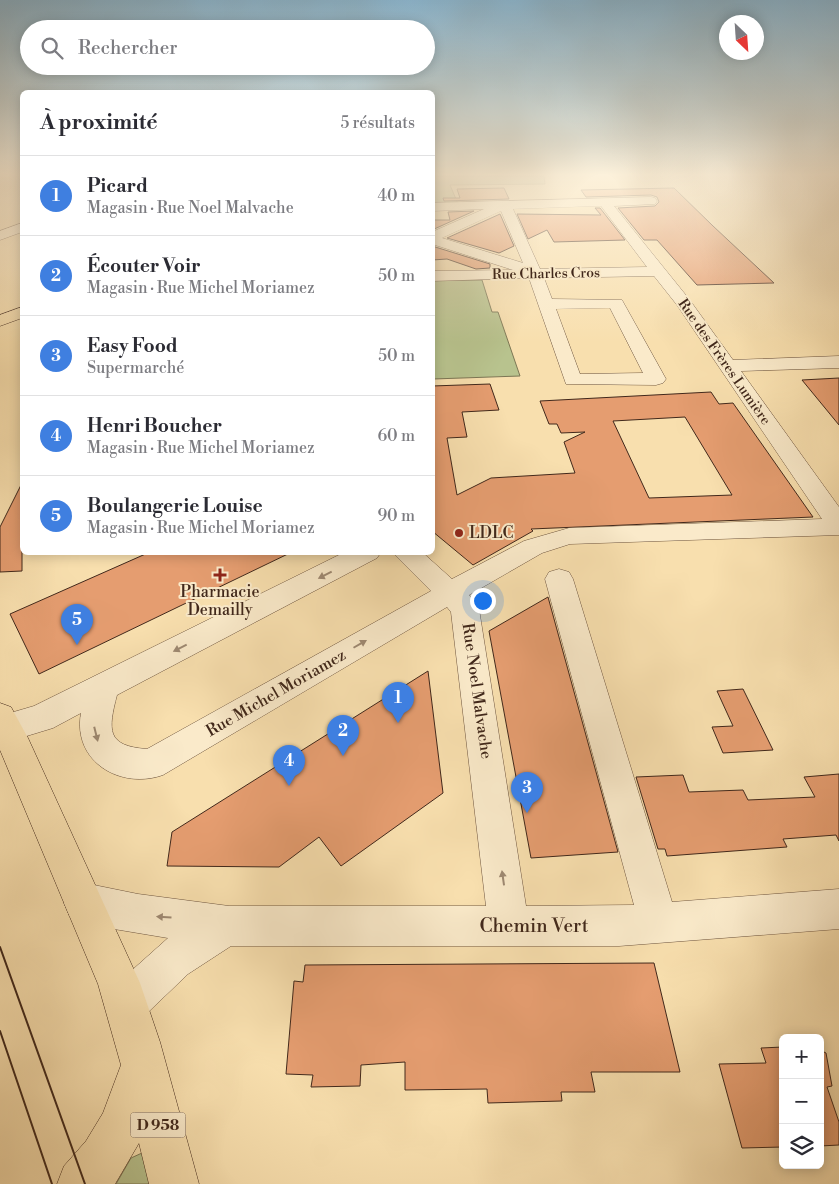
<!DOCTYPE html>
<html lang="fr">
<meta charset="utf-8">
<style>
body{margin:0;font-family:"Libre Bodoni",serif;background:#f2f2f3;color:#2b2b33}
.controls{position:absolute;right:15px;bottom:15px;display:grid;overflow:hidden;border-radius:8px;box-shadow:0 2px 12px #0003}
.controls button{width:45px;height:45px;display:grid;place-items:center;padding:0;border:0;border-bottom:1px solid #e1e1e2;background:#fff;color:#2b2b33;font:25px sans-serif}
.compass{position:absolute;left:719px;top:15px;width:45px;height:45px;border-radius:50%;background:#fff;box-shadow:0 2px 12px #0003;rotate:155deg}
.you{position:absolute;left:482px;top:600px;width:18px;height:18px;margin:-12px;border:4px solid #fff;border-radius:50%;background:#1a73e8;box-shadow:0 0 0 8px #1a73e833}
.badge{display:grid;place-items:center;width:32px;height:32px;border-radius:50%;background:#0f766e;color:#fff;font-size:16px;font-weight:700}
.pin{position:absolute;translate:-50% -41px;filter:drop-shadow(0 1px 2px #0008)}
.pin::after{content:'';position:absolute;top:26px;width:18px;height:15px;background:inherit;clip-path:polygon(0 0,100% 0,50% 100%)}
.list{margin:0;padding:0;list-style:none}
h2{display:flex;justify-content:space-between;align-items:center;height:65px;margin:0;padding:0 20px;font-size:21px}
h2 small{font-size:16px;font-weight:400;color:#7c7c81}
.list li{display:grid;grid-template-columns:32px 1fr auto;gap:15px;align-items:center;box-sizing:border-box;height:80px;padding:0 20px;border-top:1px solid #e1e1e2}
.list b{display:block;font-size:19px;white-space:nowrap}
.list p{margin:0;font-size:16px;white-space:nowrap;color:#7c7c81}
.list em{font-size:16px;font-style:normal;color:#7c7c81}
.icon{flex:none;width:28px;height:28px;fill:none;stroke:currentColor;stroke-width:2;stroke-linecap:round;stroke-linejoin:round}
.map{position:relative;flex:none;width:839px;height:1184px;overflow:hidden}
.search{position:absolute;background:#fff;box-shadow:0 2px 12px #0003;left:20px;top:20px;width:415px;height:55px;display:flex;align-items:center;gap:12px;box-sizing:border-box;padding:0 18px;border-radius:28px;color:#7c7c81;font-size:19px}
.panel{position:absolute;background:#fff;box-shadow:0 2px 12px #0003;left:20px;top:90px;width:415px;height:465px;border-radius:8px}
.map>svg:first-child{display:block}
.green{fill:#b8c38e;stroke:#7c7654}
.building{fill:#e59d70;stroke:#41281b;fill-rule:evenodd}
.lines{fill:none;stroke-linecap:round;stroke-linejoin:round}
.minor-casing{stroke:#6f5640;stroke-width:1}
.major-casing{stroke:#41281b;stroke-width:1}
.minor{fill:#faeaca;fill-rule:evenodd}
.major{fill:#f8dfae;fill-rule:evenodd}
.tram{stroke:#41281b;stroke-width:2}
.oneway{fill:#9e8972}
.poi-dot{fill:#8f2418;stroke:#faeaca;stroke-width:2}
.labels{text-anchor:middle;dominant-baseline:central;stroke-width:4;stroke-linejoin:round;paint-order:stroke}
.far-street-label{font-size:14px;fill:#41281b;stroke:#faeaca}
.shield{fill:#faeaca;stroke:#786250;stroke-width:1}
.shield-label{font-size:15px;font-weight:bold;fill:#41281b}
.poi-label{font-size:16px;fill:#41281b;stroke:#faeaca;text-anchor:start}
.street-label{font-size:16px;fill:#41281b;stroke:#faeaca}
.near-street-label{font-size:19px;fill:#41281b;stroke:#faeaca}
</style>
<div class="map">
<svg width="839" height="1184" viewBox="0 0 839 1184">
<rect width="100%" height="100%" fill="#f8dfae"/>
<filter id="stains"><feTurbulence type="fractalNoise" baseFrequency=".004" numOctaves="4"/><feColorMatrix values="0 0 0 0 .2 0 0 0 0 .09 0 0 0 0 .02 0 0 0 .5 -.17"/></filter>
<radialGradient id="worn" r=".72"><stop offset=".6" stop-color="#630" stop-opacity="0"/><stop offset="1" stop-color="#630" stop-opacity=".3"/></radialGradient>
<g class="green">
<polygon points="432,176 544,176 545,184 450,185 458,204 433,204"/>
<polygon points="432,280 482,280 492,312 498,312 520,376 433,379"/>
<polygon points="142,1153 152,1184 116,1184 131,1158"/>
</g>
<g class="building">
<polygon points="504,188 509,199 444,201 443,198 460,198 457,189"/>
<polygon points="674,188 713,226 774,283 697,285 657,240 644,240 618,208 655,206 659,202 657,197 651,195 586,197 581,190"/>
<polygon points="595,208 600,208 625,240 554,242 547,230 528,239 517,214 601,215"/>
<polygon points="474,211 432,230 432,220 450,220 448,212"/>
<polygon points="500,214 514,246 499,253 447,238"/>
<polygon points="432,246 490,264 490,268 476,269 447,259 432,260"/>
<polygon points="839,378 839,425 802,380"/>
<path d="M 490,384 L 499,410 L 462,412 L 467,437 L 447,438 L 457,495 L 491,478 L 575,473 L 564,442 L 585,432 L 561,433 L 557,424 L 549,424 L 540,401 L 711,392 L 719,404 L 733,403 L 813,517 L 531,529 L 533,531 L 473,565 L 432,531 L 432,386 ZM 685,417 L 732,495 L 649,498 L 613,421 Z"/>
<polygon points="22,483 22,571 0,572 0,527"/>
<polygon points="150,552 292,552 39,674 10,614"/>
<polygon points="548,597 618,852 531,858 489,631"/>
<polygon points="428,671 443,793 341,866 319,837 279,867 167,866 172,832"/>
<polygon points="743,689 773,750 723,753 712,727 733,726 717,691"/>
<polygon points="839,774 839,841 836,835 783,839 787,847 667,856 665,849 658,849 636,777 683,775 689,792 743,790 748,800 815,797 804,777"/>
<polygon points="654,963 680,1072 591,1072 595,1092 561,1092 562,1101 488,1103 487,1089 405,1090 405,1062 361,1065 360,1086 311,1087 313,1075 286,1074 294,981 303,982 305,965"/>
<polygon points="783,1047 783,1147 742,1148 719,1064 766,1063 761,1048"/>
<polygon points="820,1050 826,1053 832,1086 827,1087 839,1122 839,1145 820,1146"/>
</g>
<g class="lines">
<defs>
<g id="minor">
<path d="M 651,197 L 655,198 L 657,201 L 655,204 L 614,206 L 689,299 L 733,360 L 839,356 L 839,368 L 741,371 L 839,507 L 839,535 L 570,544 L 542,553 L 469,595 L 479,609 L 526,906 L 634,905 L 545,579 L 549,572 L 559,569 L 569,572 L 573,579 L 672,902 L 839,889 L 839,929 L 619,946 L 231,946 L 188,974 L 141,1019 L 126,1026 L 111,1019 L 104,1004 L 111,989 L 168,938 L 102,927 L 70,917 L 64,903 L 70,889 L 84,883 L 138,894 L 229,906 L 486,906 L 451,612 L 447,607 L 163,775 C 121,790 72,762 81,713 L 53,728 L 7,742 L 0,740 L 0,716 L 34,706 L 345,552 L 381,552 L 377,558 L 117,695 C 108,730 106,746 147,749 L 431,591 L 392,552 L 422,552 L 452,579 L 524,541 L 569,528 L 822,519 L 677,305 L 654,276 L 544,278 L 552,299 L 622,300 L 666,379 L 663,383 L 656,385 L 566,384 L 529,278 L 432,281 L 432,271 L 513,270 L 432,244 L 432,232 L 484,209 L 432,211 L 432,203 ZM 601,206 L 647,267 L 540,269 L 513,209 ZM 501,211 L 523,263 L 442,238 ZM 610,308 L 643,373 L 580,374 L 556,309 Z"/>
<polygon points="22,223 22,232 0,240 0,231"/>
</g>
<g id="major">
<polygon points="22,307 22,318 0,326 0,315"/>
<polygon points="0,703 11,707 28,738 140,983 160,1042 199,1184 149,1184 139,1143 115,1184 57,1184 64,1166 86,1141 103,1113 121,1065 98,984 0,750"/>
</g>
</defs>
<use href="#minor" class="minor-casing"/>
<use href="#major" class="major-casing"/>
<use href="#minor" class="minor"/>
<use href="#major" class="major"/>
<g class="tram">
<polyline points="0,947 85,1184"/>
<polyline points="0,1031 52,1184"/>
</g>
</g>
<defs><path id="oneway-solid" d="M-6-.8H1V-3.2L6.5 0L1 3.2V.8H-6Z" transform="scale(1.25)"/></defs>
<g class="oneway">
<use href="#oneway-solid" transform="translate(325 575) rotate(153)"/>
<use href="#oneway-solid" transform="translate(360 644) rotate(-30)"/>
<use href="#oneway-solid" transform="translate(180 648) rotate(153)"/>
<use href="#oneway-solid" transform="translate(96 734) rotate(76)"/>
<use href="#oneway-solid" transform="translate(503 878) rotate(-98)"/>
<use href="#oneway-solid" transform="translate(164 917) rotate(-176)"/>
</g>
<linearGradient id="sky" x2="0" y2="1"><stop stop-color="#8ab7d2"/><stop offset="0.51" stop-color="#fcf1db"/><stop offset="1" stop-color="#fcf1db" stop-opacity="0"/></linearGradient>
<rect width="839" height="342" fill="url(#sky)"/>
<g class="poi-dot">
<circle cx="459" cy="533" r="5"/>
<path d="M217.5 567.5h5v5h5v5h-5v5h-5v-5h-5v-5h5z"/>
</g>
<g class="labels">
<g class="far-street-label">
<text transform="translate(546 274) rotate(-1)">Rue Charles Cros</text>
<text transform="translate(724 362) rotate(55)">Rue des Frères Lumière</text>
</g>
<rect class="shield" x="130.5" y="1112.5" width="55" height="25" rx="4"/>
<g class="shield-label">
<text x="158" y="1125">D 958</text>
</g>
<g class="poi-label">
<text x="469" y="533">LDLC</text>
<text x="220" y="592" text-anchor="middle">Pharmacie<tspan x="220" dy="18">Demailly</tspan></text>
</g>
<g class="street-label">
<text transform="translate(477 691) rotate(82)">Rue Noel Malvache</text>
<text transform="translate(276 693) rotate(-30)">Rue Michel Moriamez</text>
</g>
<g class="near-street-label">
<text x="534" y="926">Chemin Vert</text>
</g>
</g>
<rect width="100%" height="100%" filter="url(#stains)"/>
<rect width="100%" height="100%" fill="url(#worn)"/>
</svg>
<div class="controls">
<button>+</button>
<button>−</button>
<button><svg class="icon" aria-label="layers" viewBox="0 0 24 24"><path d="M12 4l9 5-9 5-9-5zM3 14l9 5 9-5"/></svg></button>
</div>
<svg class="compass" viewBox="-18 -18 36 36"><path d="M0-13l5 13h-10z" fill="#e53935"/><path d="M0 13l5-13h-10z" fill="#7c7c81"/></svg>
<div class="you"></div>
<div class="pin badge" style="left:398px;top:723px;background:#3f7fe0">1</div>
<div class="pin badge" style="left:343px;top:756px;background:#3f7fe0">2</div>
<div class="pin badge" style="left:527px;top:813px;background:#3f7fe0">3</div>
<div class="pin badge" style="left:289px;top:786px;background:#3f7fe0">4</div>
<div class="pin badge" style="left:77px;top:645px;background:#3f7fe0">5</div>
<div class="search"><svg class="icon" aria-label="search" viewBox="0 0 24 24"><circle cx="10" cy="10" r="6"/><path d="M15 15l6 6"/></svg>Rechercher</div>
<section class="panel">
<h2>À proximité<small>5 résultats</small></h2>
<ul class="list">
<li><span class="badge" style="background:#3f7fe0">1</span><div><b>Picard</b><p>Magasin · Rue Noel Malvache</p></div><em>40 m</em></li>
<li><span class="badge" style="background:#3f7fe0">2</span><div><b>Écouter Voir</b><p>Magasin · Rue Michel Moriamez</p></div><em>50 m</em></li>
<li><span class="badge" style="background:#3f7fe0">3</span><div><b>Easy Food</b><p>Supermarché</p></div><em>50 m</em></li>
<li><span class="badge" style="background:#3f7fe0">4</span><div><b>Henri Boucher</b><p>Magasin · Rue Michel Moriamez</p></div><em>60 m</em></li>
<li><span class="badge" style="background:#3f7fe0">5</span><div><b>Boulangerie Louise</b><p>Magasin · Rue Michel Moriamez</p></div><em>90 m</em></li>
</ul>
</section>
</div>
